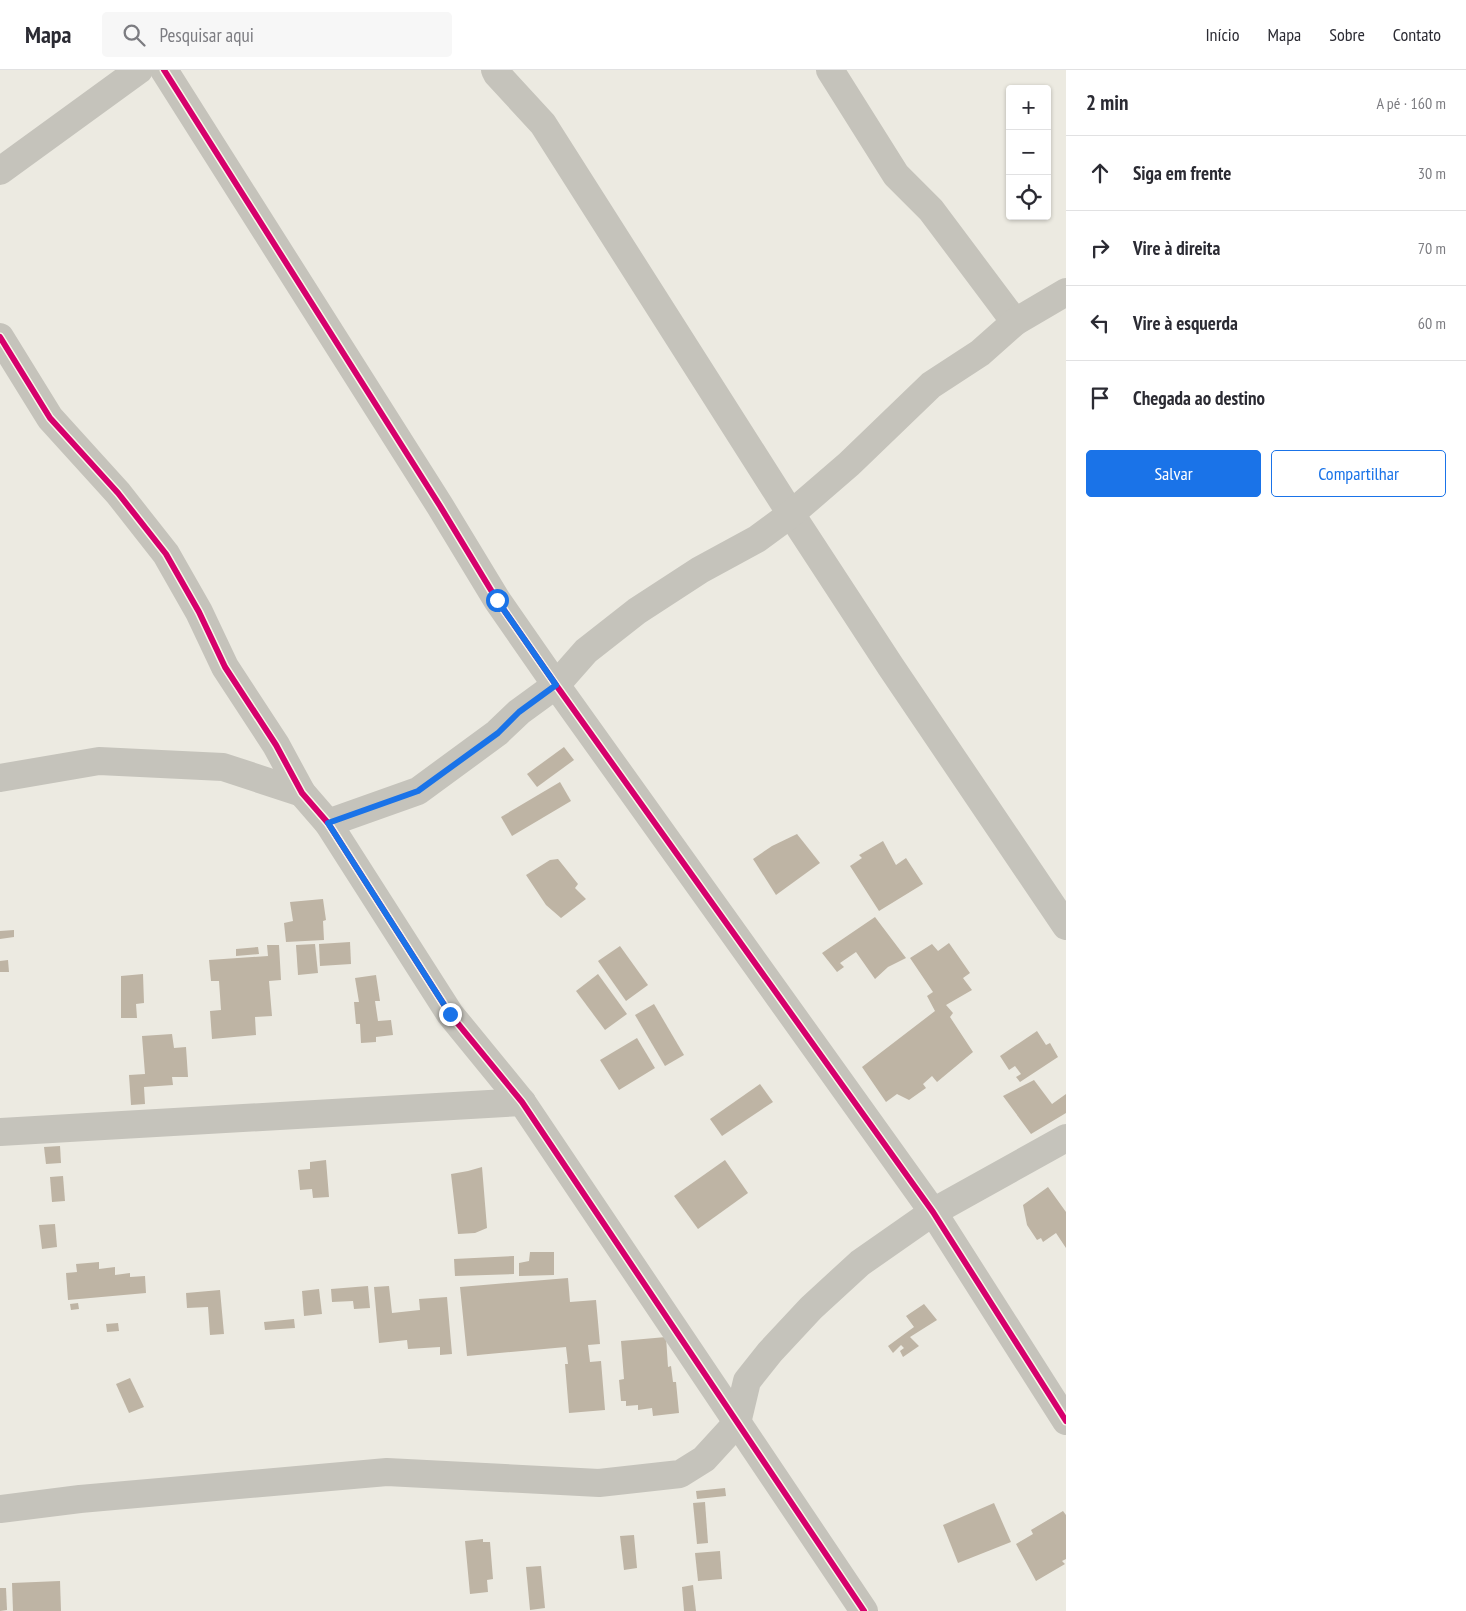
<!DOCTYPE html>
<html lang="pt">
<meta charset="utf-8">
<style>
body{margin:0;font-family:"PT Sans Narrow",sans-serif;background:#f7f7f7;color:#2b2b33}
.controls{position:absolute;right:15px;top:15px;display:grid;overflow:hidden;border-radius:5px;box-shadow:0 1px 4px #0004}
.controls button{width:45px;height:45px;display:grid;place-items:center;padding:0;border:0;border-bottom:1px solid #e1e1e2;background:#fff;color:#2b2b33;font:25px sans-serif}
.stop{position:absolute;width:15px;height:15px;margin:-11px;border:4px solid #1a73e8;border-radius:50%;background:#fff}
.stop.end{background:#1a73e8;border-color:#fff;box-shadow:0 1px 5px #0008}
.list{margin:0;padding:0;list-style:none}
h2{display:flex;justify-content:space-between;align-items:center;height:65px;margin:0;padding:0 20px;font-size:21px}
h2 small{font-size:16px;font-weight:400;color:#7c7c81}
.list li{display:grid;grid-template-columns:32px 1fr auto;gap:15px;align-items:center;box-sizing:border-box;height:75px;padding:0 20px;border-top:1px solid #e1e1e2}
.list b{display:block;font-size:19px;white-space:nowrap}
.list em{font-size:16px;font-style:normal;color:#7c7c81}
.actions{display:flex;gap:10px;padding:15px 20px}
.actions a{flex:1;padding:11px 0;border:1px solid #1a73e8;border-radius:5px;text-align:center;font-size:18px;color:#1a73e8}
.actions .main{background:#1a73e8;color:#fff}
.icon{flex:none;width:28px;height:28px;fill:none;stroke:currentColor;stroke-width:2;stroke-linecap:round;stroke-linejoin:round}
.map{position:relative;flex:none;width:1066px;height:1541px;overflow:hidden}
header{display:flex;align-items:center;gap:30px;box-sizing:border-box;height:70px;padding:0 25px;background:#fff;border-bottom:1px solid #e1e1e2}
header strong{font-size:24px}
nav{display:flex;gap:28px;margin-inline-start:auto;font-size:18px}
.search{width:350px;height:45px;background:#f7f7f7;display:flex;align-items:center;gap:12px;box-sizing:border-box;padding:0 18px;border-radius:5px;color:#7c7c81;font-size:19px}
main{display:flex}
aside{flex:1;background:#fff}
.map>svg:first-child{display:block}
.building{fill:#beb4a4}
.lines{fill:none;stroke-linecap:round;stroke-linejoin:round}
.minor{stroke:#c5c3bb;stroke-width:28}
.cycleway-casing{stroke:#f8f6e9;stroke-width:9}
.cycleway{stroke:#d6006c;stroke-width:6}
.route{stroke:#1a73e8;stroke-width:6}
</style>
<header>
<strong>Mapa</strong>
<div class="search"><svg class="icon" aria-label="search" viewBox="0 0 24 24"><circle cx="10" cy="10" r="6"/><path d="M15 15l6 6"/></svg>Pesquisar aqui</div>
<nav><a>Início</a><a>Mapa</a><a>Sobre</a><a>Contato</a></nav>
</header>
<main>
<div class="map">
<svg width="1066" height="1541" viewBox="0 0 1066 1541">
<rect width="100%" height="100%" fill="#eceae1"/>
<g class="building">
<polygon points="564,677 574,690 537,717 527,704"/>
<polygon points="560,712 571,731 512,766 501,747"/>
<polygon points="797,764 820,793 776,825 753,789 772,776"/>
<polygon points="883,771 896,795 906,788 923,814 879,841 850,796 862,788 859,785"/>
<polygon points="558,789 578,814 575,818 586,829 561,848 546,835 526,805 550,790"/>
<polygon points="323,829 326,850 323,851 324,870 286,872 284,853 293,851 290,832"/>
<polygon points="875,847 906,888 888,897 875,909 856,882 840,893 844,897 837,902 822,883"/>
<polygon points="14,860 14,867 0,869 0,861"/>
<polygon points="350,872 351,894 320,896 319,874"/>
<polygon points="949,873 970,903 963,908 972,920 946,935 953,943 950,947 973,982 937,1012 932,1006 923,1014 926,1018 909,1030 897,1024 886,1032 862,997 935,941 927,926 933,922 910,888 932,874 938,881"/>
<polygon points="315,874 318,903 298,905 296,875"/>
<polygon points="267,875 279,875 281,910 269,911 272,946 255,947 256,965 212,969 210,941 221,940 219,911 211,911 209,890 268,886"/>
<polygon points="620,876 648,915 626,931 598,891"/>
<polygon points="258,877 259,884 236,886 236,879"/>
<polygon points="8,890 9,902 0,902 0,891"/>
<polygon points="143,904 144,933 136,934 137,948 121,948 121,906"/>
<polygon points="598,904 627,944 605,960 576,921"/>
<polygon points="376,905 380,931 375,931 378,951 391,950 393,965 376,967 376,972 361,973 360,954 356,954 354,932 359,932 355,908"/>
<polygon points="654,934 684,985 665,996 635,945"/>
<polygon points="1037,961 1046,975 1050,973 1058,987 1020,1012 1016,1007 1021,1004 1015,996 1009,1000 1000,986"/>
<polygon points="172,964 174,978 186,977 188,1007 172,1007 173,1015 144,1017 145,1034 131,1035 129,1005 145,1004 142,966"/>
<polygon points="637,968 655,998 619,1020 600,990"/>
<polygon points="1034,1010 1052,1034 1066,1024 1066,1043 1031,1064 1003,1026"/>
<polygon points="760,1014 773,1032 722,1066 710,1049"/>
<polygon points="60,1076 61,1093 46,1094 44,1077"/>
<polygon points="326,1090 329,1127 313,1128 312,1119 300,1120 298,1100 310,1099 310,1092"/>
<polygon points="725,1090 748,1123 698,1159 674,1126"/>
<polygon points="482,1097 487,1158 475,1163 458,1164 451,1104 468,1101"/>
<polygon points="63,1106 65,1131 52,1132 50,1107"/>
<polygon points="1048,1117 1066,1142 1066,1178 1056,1163 1043,1172 1041,1168 1037,1170 1027,1155 1023,1135"/>
<polygon points="55,1154 57,1177 42,1179 39,1155"/>
<polygon points="530,1182 554,1182 554,1205 519,1206 519,1193 529,1191"/>
<polygon points="514,1186 514,1204 455,1206 454,1189"/>
<polygon points="99,1192 99,1199 115,1197 115,1205 130,1203 130,1207 145,1206 146,1223 68,1230 66,1203 77,1202 76,1194"/>
<polygon points="568,1208 570,1232 596,1230 600,1274 588,1275 590,1292 601,1291 605,1340 569,1343 565,1294 568,1294 566,1277 467,1286 460,1217"/>
<polygon points="368,1216 370,1238 354,1239 353,1231 332,1232 331,1219"/>
<polygon points="389,1216 392,1243 420,1240 419,1229 447,1227 452,1284 440,1285 440,1277 408,1279 407,1270 379,1273 374,1217"/>
<polygon points="319,1219 322,1244 304,1246 302,1221"/>
<polygon points="220,1220 224,1264 210,1265 208,1237 187,1238 186,1223"/>
<polygon points="78,1233 79,1239 71,1240 70,1234"/>
<polygon points="924,1234 937,1250 910,1267 919,1276 903,1287 900,1281 904,1278 901,1275 893,1283 888,1276 914,1257 906,1246"/>
<polygon points="294,1249 295,1258 265,1260 264,1252"/>
<polygon points="118,1253 119,1261 107,1262 106,1254"/>
<polygon points="666,1267 668,1297 671,1296 673,1312 676,1312 679,1343 653,1346 652,1338 638,1340 638,1335 626,1336 626,1331 621,1331 619,1310 624,1309 621,1271"/>
<polygon points="130,1308 144,1337 129,1343 116,1314"/>
<polygon points="725,1418 726,1426 697,1429 696,1421"/>
<polygon points="705,1432 708,1473 697,1474 693,1433"/>
<polygon points="994,1433 1011,1472 958,1493 943,1455"/>
<polygon points="1063,1441 1066,1445 1066,1489 1062,1491 1065,1494 1036,1511 1016,1474 1033,1464 1031,1460"/>
<polygon points="634,1465 637,1498 624,1500 620,1466"/>
<polygon points="483,1469 483,1472 490,1472 493,1509 487,1510 488,1522 470,1524 465,1471"/>
<polygon points="720,1481 722,1509 698,1511 695,1483"/>
<polygon points="541,1496 545,1538 530,1540 526,1497"/>
<polygon points="60,1511 61,1541 13,1541 12,1513"/>
<polygon points="693,1515 696,1541 684,1541 682,1517"/>
<polygon points="0,1518 6,1518 7,1540 0,1541"/>
</g>
<g class="lines">
<g class="minor">
<polyline points="164,0 440,436 497,530 556,615 933,1142 1066,1351"/>
<polyline points="495,0 497,4 543,54 791,444 891,597 1066,856"/>
<polyline points="830,0 896,105 931,140 1015,252"/>
<polyline points="0,101 139,0"/>
<polyline points="0,267 50,348 118,423 166,484 199,542 225,597 276,675 302,723 328,753 450,944 522,1032 864,1541"/>
<polyline points="0,708 99,691 223,697 302,723"/>
<polyline points="328,753 418,721 497,663 519,642 556,615 586,581 637,541 700,500 757,469 791,444 849,394 931,315 980,283 1015,252 1066,222"/>
<polyline points="0,1062 522,1032"/>
<polyline points="0,1439 80,1429 387,1402 599,1413 680,1404 704,1389 737,1353 747,1311 770,1282 811,1238 860,1193 933,1142 1066,1068"/>
</g>
<defs>
<g id="cycleway">
<polyline points="164,0 440,436 497,530 556,615 933,1142 1066,1351"/>
<polyline points="0,267 50,348 118,423 166,484 199,542 225,597 276,675 302,723 328,753 450,944 522,1032 864,1541"/>
</g>
</defs>
<use href="#cycleway" class="cycleway-casing"/>
<use href="#cycleway" class="cycleway"/>
</g>
<g class="lines">
<polyline class="route" points="450,944 328,753 418,721 498,663 519,642 556,615 497,530"/>
</g>
</svg>
<div class="controls">
<button>+</button>
<button>−</button>
<button><svg class="icon" aria-label="locate" viewBox="0 0 24 24"><circle cx="12" cy="12" r="6"/><path d="M12 2v4M12 18v4M2 12h4M18 12h4"/></svg></button>
</div>
<div class="stop" style="left:497px;top:530px"></div>
<div class="stop end" style="left:450px;top:944px"></div>
</div>
<aside>
<h2>2 min<small>A pé · 160 m</small></h2>
<ul class="list">
<li><svg class="icon" aria-label="ahead" viewBox="0 0 24 24"><path d="M12 20V5M6 11l6-6 6 6"/></svg><div><b>Siga em frente</b></div><em>30 m</em></li>
<li><svg class="icon" aria-label="right" viewBox="0 0 24 24"><path d="M7 20v-9h11M14 6l5 5-5 5"/></svg><div><b>Vire à direita</b></div><em>70 m</em></li>
<li><svg class="icon" aria-label="left" viewBox="0 0 24 24"><path d="M17 20v-9H6M10 6l-5 5 5 5"/></svg><div><b>Vire à esquerda</b></div><em>60 m</em></li>
<li><svg class="icon" aria-label="arrive" viewBox="0 0 24 24"><path d="M6 21V4h12l-3 4 3 4H6"/></svg><div><b>Chegada ao destino</b></div></li>
</ul>
<div class="actions"><a class="main">Salvar</a><a>Compartilhar</a></div>
</aside>
</main>
